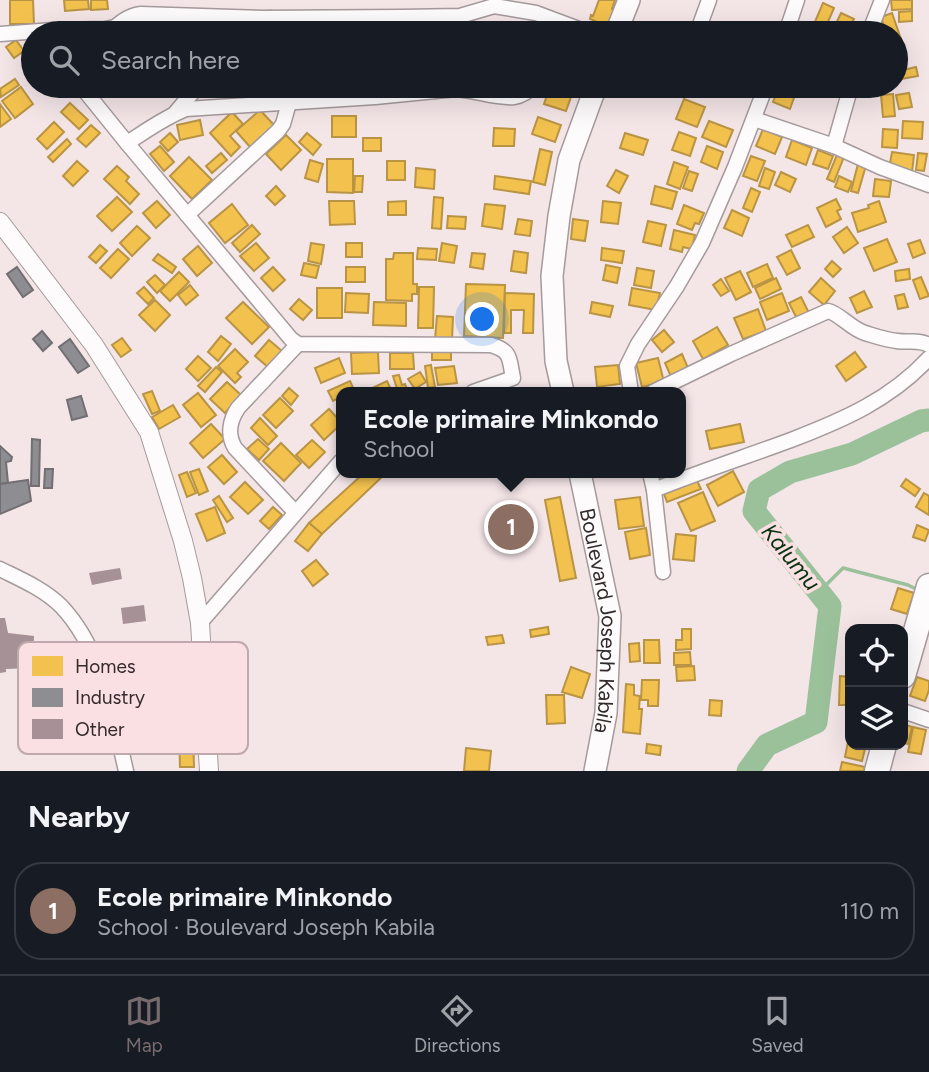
<!DOCTYPE html>
<meta charset="utf-8">
<style>
body{margin:0;font-family:Figtree,sans-serif;background:#242831;color:#f1f3f6}
.controls{position:absolute;right:21px;bottom:21px;display:grid;overflow:hidden;border-radius:14px;box-shadow:0 7px 28px #0002}
.controls button{width:63px;height:63px;display:grid;place-items:center;padding:0;border:0;border-bottom:2px solid #363941;background:#171b24;color:#f1f3f6;font:35px sans-serif}
.you{position:absolute;left:483px;top:320px;width:24px;height:24px;margin:-18px;border:5px solid #fff;border-radius:50%;background:#1a73e8;box-shadow:0 0 0 10px #1a73e833}
.badge{display:grid;place-items:center;width:46px;height:46px;border-radius:50%;background:#776b6d;color:#fff;font-size:23px;font-weight:700}
.pin{position:absolute;translate:-50% -50%;border:4px solid #fff;box-shadow:0 2px 7px #0006}
.popup{position:absolute;left:336px;top:387px;width:350px;height:91px;box-sizing:border-box;display:grid;place-content:center;border-radius:14px;background:#171b24;filter:drop-shadow(0 2px 5px #0005);font-size:23px;white-space:nowrap;color:#9ea1a6}
.popup b{font-size:26px;color:#f1f3f6}
.popup::after{content:'';position:absolute;left:50%;top:100%;margin-left:-14px;border:14px solid transparent;border-top-color:#171b24}
.list{margin:0;padding:0;list-style:none}
h2{display:flex;justify-content:space-between;align-items:center;height:91px;margin:0;padding:0 28px;font-size:30px}
h2 small{font-size:23px;font-weight:400;color:#9ea1a6}
.list li{display:grid;grid-template-columns:46px 1fr auto;gap:21px;align-items:center;box-sizing:border-box;height:98px;margin:0 14px 14px;padding:0 14px;border:2px solid #363941;border-radius:28px}
.list b{display:block;font-size:26px;white-space:nowrap}
.list p{margin:0;font-size:23px;white-space:nowrap;color:#9ea1a6}
.list em{font-size:23px;font-style:normal;color:#9ea1a6}
.icon{flex:none;width:38px;height:38px;fill:none;stroke:currentColor;stroke-width:2;stroke-linecap:round;stroke-linejoin:round}
.map{position:relative;flex:none;width:929px;height:771px;overflow:hidden}
.search{position:absolute;background:#171b24;box-shadow:0 7px 28px #0002;left:21px;right:21px;top:21px;height:77px;display:flex;align-items:center;gap:18px;box-sizing:border-box;padding:0 24px;border-radius:38px;color:#9ea1a6;font-size:26px}
.sheet{height:203px;background:#171b24}
nav{display:flex;justify-content:space-around;align-items:center;box-sizing:border-box;height:98px;border-top:2px solid #363941;background:#171b24;font-size:19px;color:#9ea1a6}
nav a{display:grid;justify-items:center;gap:4px}
nav .on{color:#776b6d}
.map>svg:first-child{display:block}
.homes{fill:#f2c14e;stroke:#b99444;stroke-width:2}
.industry{fill:#8d8d92;stroke:#726f73;stroke-width:2}
.lines{fill:none;stroke-linecap:round;stroke-linejoin:round}
.stream{stroke:#9bc19b;stroke-width:3.5}
.river{stroke:#9bc19b;stroke-width:23}
.building{fill:#a69196}
.minor-casing{stroke:#a59a9c;stroke-width:17}
.tertiary-casing{stroke:#a59a9c;stroke-width:20}
.secondary-casing{stroke:#a59a9c;stroke-width:24}
.trunk-casing{stroke:#a59a9c;stroke-width:27}
.minor{stroke:#fdfbfb;stroke-width:14}
.tertiary{stroke:#fdfbfb;stroke-width:18}
.secondary{stroke:#fdfbfb;stroke-width:21}
.trunk{stroke:#fdfbfb;stroke-width:24}
.labels{text-anchor:middle;dominant-baseline:central;stroke-width:7;stroke-linejoin:round;paint-order:stroke}
.street-label{font-size:21px;fill:#342a2c;stroke:#fadfe3}
.water-label{font-size:23px;font-style:italic;fill:#04330f;stroke:#fadfe3}
.key{fill:#fadfe3;stroke:#bfa9ac;stroke-width:2}
.key-label{font-size:19px;fill:#342a2c}
</style>
<div class="map">
<svg width="929" height="771" viewBox="0 0 929 771">
<rect width="100%" height="100%" fill="#f4e5e7"/>
<g class="homes">
<polygon points="10,0 33,0 34,24 10,24"/>
<polygon points="64,0 88,0 89,9 65,11"/>
<polygon points="91,0 107,0 108,9 91,10"/>
<polygon points="599,0 615,0 612,9 616,10 609,27 590,19 591,15 593,16"/>
<polygon points="891,0 912,0 912,9 892,10"/>
<polygon points="823,3 834,8 825,29 814,24"/>
<polygon points="912,11 912,21 899,22 899,12"/>
<polygon points="841,13 854,19 847,33 835,33 832,32"/>
<polygon points="892,13 902,42 896,45 896,33 886,33 881,17"/>
<polygon points="800,22 814,30 813,33 794,33"/>
<polygon points="528,23 540,23 541,33 529,33"/>
<polygon points="321,25 321,33 301,33 301,26"/>
<rect x="356" y="25" width="22" height="8"/>
<polygon points="418,26 439,27 438,33 418,33"/>
<polygon points="524,26 525,33 505,33 505,27"/>
<rect x="327" y="27" width="23" height="6"/>
<polygon points="16,40 24,51 14,58 6,47"/>
<polygon points="916,67 918,76 901,79 899,71"/>
<polygon points="15,79 19,85 1,97 0,89"/>
<polygon points="550,86 575,86 566,111 544,104"/>
<polygon points="21,87 33,104 15,118 2,101"/>
<polygon points="779,87 795,95 790,109 773,102"/>
<polygon points="909,93 912,107 899,109 896,95"/>
<polygon points="893,94 895,116 883,117 881,95"/>
<polygon points="684,99 705,107 697,127 676,119"/>
<polygon points="70,103 88,120 79,129 61,112"/>
<polygon points="0,104 11,119 0,127"/>
<polygon points="260,110 274,125 250,147 236,131"/>
<polygon points="232,112 243,124 230,136 240,147 231,156 210,133"/>
<rect x="332" y="116" width="24" height="21"/>
<polygon points="538,117 561,125 555,142 532,134"/>
<polygon points="200,120 203,135 180,140 177,125"/>
<polygon points="709,121 733,130 726,147 702,137"/>
<polygon points="903,121 923,122 922,139 902,138"/>
<polygon points="54,122 64,132 47,149 37,139"/>
<polygon points="91,125 100,133 86,147 77,139"/>
<polygon points="494,128 515,129 514,146 493,146"/>
<polygon points="763,129 782,137 775,154 756,146"/>
<polygon points="883,129 898,130 897,148 882,147"/>
<polygon points="679,132 696,138 690,156 672,150"/>
<polygon points="170,133 178,142 168,151 160,142"/>
<polygon points="307,133 321,145 313,155 299,142"/>
<polygon points="625,133 648,140 643,155 620,148"/>
<polygon points="286,135 301,150 281,170 266,154"/>
<rect x="363" y="138" width="18" height="13"/>
<polygon points="67,139 71,144 53,162 48,157"/>
<polygon points="792,140 812,148 806,165 786,157"/>
<polygon points="160,146 174,162 164,171 150,154"/>
<polygon points="707,146 723,152 717,169 701,162"/>
<polygon points="540,149 552,152 545,185 533,182"/>
<polygon points="818,150 833,156 828,169 813,164"/>
<polygon points="839,150 846,152 834,182 827,179"/>
<polygon points="892,152 914,155 912,172 889,169"/>
<polygon points="221,153 227,160 212,173 206,166"/>
<polygon points="918,153 927,154 924,171 916,170"/>
<polygon points="751,156 765,161 757,181 743,176"/>
<polygon points="189,157 212,180 192,199 170,176"/>
<polygon points="327,159 353,159 353,193 327,192"/>
<polygon points="310,160 323,164 318,182 305,178"/>
<polygon points="859,160 867,162 858,193 851,191"/>
<polygon points="77,161 88,171 73,186 63,176"/>
<rect x="387" y="161" width="18" height="19"/>
<polygon points="674,162 688,167 680,189 667,184"/>
<polygon points="117,166 129,177 126,181 139,194 130,204 104,179"/>
<polygon points="416,168 435,170 434,189 415,187"/>
<polygon points="765,168 775,172 769,189 759,186"/>
<polygon points="616,170 628,176 619,193 607,186"/>
<polygon points="689,171 698,174 692,191 683,188"/>
<polygon points="781,172 796,179 790,192 775,185"/>
<polygon points="355,176 363,176 362,192 354,192"/>
<polygon points="495,176 531,181 529,194 494,189"/>
<polygon points="839,176 852,182 848,192 835,187"/>
<polygon points="875,179 891,181 889,197 873,196"/>
<polygon points="276,186 285,196 275,205 266,196"/>
<polygon points="655,186 677,192 672,209 651,204"/>
<polygon points="751,188 760,192 752,212 743,208"/>
<polygon points="117,197 132,212 112,231 97,216"/>
<polygon points="434,197 443,198 441,229 432,228"/>
<polygon points="836,199 841,209 837,211 841,219 826,227 817,208"/>
<polygon points="157,201 170,215 156,228 143,213"/>
<polygon points="329,201 354,201 355,224 330,225"/>
<polygon points="406,201 406,215 388,215 388,202"/>
<polygon points="603,201 621,203 618,224 601,222"/>
<polygon points="879,201 886,222 858,232 852,213 869,208 868,205"/>
<polygon points="232,204 248,225 225,243 209,223"/>
<polygon points="485,204 505,206 502,229 482,226"/>
<polygon points="684,205 704,213 699,224 695,223 692,230 677,224"/>
<polygon points="732,210 749,218 742,236 724,228"/>
<polygon points="448,216 466,217 465,229 447,228"/>
<polygon points="518,219 532,221 530,236 515,234"/>
<polygon points="573,219 588,221 585,241 571,239"/>
<polygon points="648,221 666,225 661,246 643,242"/>
<polygon points="252,225 260,234 240,252 232,243"/>
<polygon points="808,225 814,237 792,247 786,235"/>
<polygon points="137,226 150,238 132,256 120,243"/>
<polygon points="847,227 858,243 844,253 833,237"/>
<polygon points="674,230 695,235 692,249 683,247 682,252 670,249"/>
<polygon points="887,239 897,262 874,271 864,248"/>
<polygon points="920,240 925,253 913,258 908,244"/>
<polygon points="256,243 269,258 254,271 240,256"/>
<polygon points="311,243 324,245 321,264 308,261"/>
<rect x="346" y="243" width="16" height="14"/>
<polygon points="442,243 457,246 454,263 439,261"/>
<polygon points="100,245 107,251 96,263 89,257"/>
<polygon points="198,246 212,263 197,276 183,259"/>
<polygon points="418,248 437,249 436,260 417,259"/>
<polygon points="602,248 624,251 622,263 601,260"/>
<polygon points="118,249 129,259 111,278 100,268"/>
<polygon points="791,250 800,268 787,275 777,257"/>
<polygon points="514,251 528,253 526,273 511,271"/>
<polygon points="394,253 413,253 413,284 417,284 417,294 412,294 412,301 386,300 386,259 393,259"/>
<polygon points="472,253 485,254 483,269 470,267"/>
<polygon points="158,254 176,267 172,273 153,260"/>
<polygon points="832,261 841,269 833,277 825,269"/>
<polygon points="304,263 319,266 316,278 301,275"/>
<polygon points="767,264 773,278 753,287 747,273"/>
<polygon points="606,265 620,268 617,283 603,280"/>
<polygon points="273,267 285,280 273,291 261,278"/>
<rect x="346" y="267" width="19" height="15"/>
<polygon points="637,268 654,271 651,288 634,285"/>
<polygon points="909,269 910,279 896,281 895,271"/>
<polygon points="740,271 751,292 736,300 725,278"/>
<polygon points="179,272 189,282 170,301 160,291"/>
<polygon points="155,275 165,285 157,293 147,282"/>
<polygon points="921,277 929,296 920,299 913,280"/>
<polygon points="776,278 781,289 760,299 755,288"/>
<polygon points="821,278 835,291 824,305 809,292"/>
<polygon points="721,279 729,291 721,296 713,285"/>
<polygon points="466,284 505,285 503,338 464,336"/>
<polygon points="190,285 198,295 186,305 178,295"/>
<polygon points="144,287 154,298 148,304 137,293"/>
<polygon points="419,287 434,287 433,328 418,328"/>
<rect x="317" y="288" width="25" height="30"/>
<polygon points="632,288 660,293 656,310 629,305"/>
<polygon points="864,291 872,307 857,313 850,298"/>
<polygon points="346,293 369,294 368,313 345,312"/>
<polygon points="505,293 534,294 533,333 523,333 524,310 511,310 511,333 504,333"/>
<polygon points="782,293 789,311 767,320 760,302"/>
<polygon points="904,294 908,307 898,309 895,296"/>
<polygon points="801,297 809,313 797,319 789,303"/>
<polygon points="299,299 312,310 303,320 290,309"/>
<polygon points="155,300 170,315 155,331 139,315"/>
<polygon points="243,302 269,327 252,344 226,318"/>
<polygon points="374,302 406,303 406,326 373,325"/>
<polygon points="592,302 613,306 610,317 590,313"/>
<polygon points="758,309 766,331 743,339 734,318"/>
<polygon points="437,316 453,317 452,340 435,339"/>
<polygon points="717,327 728,345 703,359 693,341"/>
<polygon points="664,330 674,342 662,352 652,340"/>
<polygon points="221,336 231,344 218,361 208,352"/>
<polygon points="122,338 131,350 121,357 112,345"/>
<polygon points="269,340 282,351 268,367 255,356"/>
<polygon points="235,349 248,362 237,373 241,377 235,383 218,366"/>
<polygon points="432,351 451,352 451,360 432,360"/>
<polygon points="378,352 379,373 352,374 351,353"/>
<polygon points="855,352 866,367 846,381 836,366"/>
<polygon points="390,353 413,353 414,369 390,369"/>
<polygon points="682,354 688,368 672,379 665,363"/>
<polygon points="198,356 211,368 198,381 186,369"/>
<polygon points="339,358 345,373 321,383 315,368"/>
<polygon points="658,358 664,382 642,387 636,363"/>
<polygon points="431,365 435,387 428,388 425,366"/>
<polygon points="618,365 620,384 597,387 595,367"/>
<polygon points="454,366 457,383 438,385 435,368"/>
<polygon points="216,367 222,372 205,392 198,386"/>
<polygon points="420,372 426,382 415,389 408,379"/>
<polygon points="399,375 402,385 405,384 408,392 398,392 393,376"/>
<polygon points="350,381 354,390 351,392 341,392 341,397 333,401 328,391"/>
<polygon points="387,381 392,392 369,392 368,390"/>
<polygon points="227,382 241,395 225,413 210,399"/>
<polygon points="289,388 298,396 291,405 282,396"/>
<polygon points="152,391 160,411 152,414 143,394"/>
<polygon points="198,393 216,415 201,427 183,405"/>
<polygon points="280,398 293,411 276,428 263,415"/>
<polygon points="173,405 180,417 159,429 152,417"/>
<polygon points="329,409 341,422 341,424 324,440 311,425"/>
<polygon points="260,418 277,436 268,445 251,428"/>
<polygon points="211,424 225,439 203,458 190,443"/>
<polygon points="740,424 744,442 710,449 706,431"/>
<polygon points="258,439 269,449 259,460 247,449"/>
<polygon points="312,440 325,452 309,468 296,455"/>
<polygon points="281,443 301,463 284,481 263,461"/>
<polygon points="222,455 237,472 224,484 208,467"/>
<polygon points="199,469 208,491 199,495 190,472"/>
<polygon points="733,471 744,492 718,506 707,485"/>
<polygon points="187,472 196,493 187,497 179,475"/>
<polygon points="364,473 386,473 322,534 309,523"/>
<polygon points="906,479 920,489 915,496 901,486"/>
<polygon points="697,481 701,489 667,502 664,494"/>
<polygon points="245,482 263,500 248,514 230,497"/>
<polygon points="703,492 715,521 691,531 678,503"/>
<polygon points="924,493 929,496 929,515 916,507"/>
<polygon points="219,496 233,518 227,522 213,500"/>
<polygon points="560,497 576,578 560,581 545,500"/>
<polygon points="640,497 644,526 619,529 615,500"/>
<polygon points="215,507 225,533 207,541 196,514"/>
<polygon points="273,507 282,515 269,529 260,521"/>
<polygon points="309,523 322,534 308,551 295,541"/>
<polygon points="917,525 929,530 925,541 913,537"/>
<polygon points="646,528 650,555 630,559 625,532"/>
<polygon points="676,534 696,536 694,561 673,559"/>
<polygon points="316,560 328,574 313,586 302,571"/>
<polygon points="898,588 914,593 907,614 891,609"/>
<polygon points="548,627 549,634 531,637 530,630"/>
<polygon points="682,629 691,629 691,649 676,650 676,640 682,640"/>
<polygon points="502,635 504,643 488,645 486,637"/>
<polygon points="644,640 659,640 660,663 644,663"/>
<polygon points="639,643 640,661 630,662 629,644"/>
<polygon points="690,652 691,665 674,665 674,653"/>
<polygon points="694,666 695,680 677,681 676,667"/>
<polygon points="571,667 590,674 582,698 562,692"/>
<polygon points="840,676 850,677 849,705 839,705"/>
<polygon points="917,677 929,681 929,690 925,701 910,696"/>
<polygon points="642,680 659,680 658,706 648,706 648,700 641,700"/>
<polygon points="626,684 634,685 634,695 640,696 639,709 642,709 640,734 623,732"/>
<polygon points="546,695 564,695 565,723 547,724"/>
<polygon points="710,700 722,701 721,716 709,715"/>
<polygon points="903,724 912,727 908,744 903,743"/>
<polygon points="913,727 926,730 921,754 908,752"/>
<polygon points="179,730 193,730 194,767 180,767"/>
<polygon points="849,736 850,745 866,745 862,761 845,757"/>
<polygon points="647,744 661,746 660,755 646,753"/>
<polygon points="466,748 491,751 489,771 464,771"/>
<polygon points="842,762 865,767 864,771 840,771"/>
</g>
<g class="industry">
<polygon points="17,267 33,290 23,297 7,274"/>
<polygon points="42,331 52,343 43,351 33,339"/>
<polygon points="70,339 89,366 78,373 59,347"/>
<polygon points="81,396 87,416 72,420 67,400"/>
<polygon points="32,439 40,440 39,486 31,486"/>
<polygon points="0,446 12,457 11,461 6,462 8,483 0,484"/>
<polygon points="45,469 53,469 52,488 44,488"/>
<polygon points="28,480 31,501 0,514 0,484"/>
</g>
<g class="lines">
<polyline class="stream" points="819,592 843,568 908,585 918,590"/>
<polyline class="river" points="748,771 767,745 816,722 830,606 754,511 759,490 790,472 852,454 921,421 929,420"/>
</g>
<g class="building">
<polygon points="120,568 122,579 92,585 89,573"/>
<polygon points="144,605 146,621 123,624 121,608"/>
<polygon points="0,618 5,618 8,633 34,636 33,668 6,669 6,672 0,673"/>
</g>
<g class="lines">
<defs>
<g id="minor">
<path d="M 109,33 C 118,24 127,16 141,14 L 263,18 L 402,17 L 460,16 L 494,6 L 536,13 L 584,31"/>
<polyline points="254,33 270,18"/>
<polyline points="697,33 709,0"/>
<polyline points="786,33 797,0"/>
<polyline points="869,33 882,0"/>
<polyline points="0,34 53,30 105,29 115,27"/>
<path d="M 81,86 L 127,143 L 291,339 L 298,344 L 491,345 C 512,351 509,359 513,378 L 473,392"/>
<polyline points="176,112 198,86"/>
<polyline points="754,119 834,146 851,86"/>
<path d="M 127,143 C 146,131 165,117 186,109 L 375,97 L 456,89 C 473,90 499,99 514,97 C 522,96 528,91 534,86"/>
<polyline points="834,146 880,167 929,185"/>
<polyline points="187,215 278,131 283,124 289,103"/>
<polyline points="631,392 627,366 638,344 677,286 702,243 735,167 766,86"/>
<path d="M 653,392 L 731,354 L 828,311 C 839,313 851,329 865,333 C 875,336 886,340 897,341 C 909,343 918,339 929,345"/>
<polyline points="650,473 654,490"/>
<path d="M 295,512 L 235,448 C 227,435 230,420 238,408 L 298,344"/>
<path d="M 0,569 C 20,579 44,589 61,606 C 102,649 113,715 126,771"/>
<path d="M 663,572 L 654,490 C 699,472 745,457 791,440 C 843,420 890,400 929,358"/>
<polyline points="200,623 341,461"/>
<polyline points="903,711 929,720"/>
</g>
<polyline id="tertiary" points="0,222 94,345 149,432 183,541 192,578 200,623 209,771"/>
<g id="secondary">
<polyline points="616,33 629,0"/>
<polyline points="563,392 556,361 552,276 559,216 569,160 596,86"/>
<path id="s1" d="M 580,473 L 610,616 L 606,713 L 595,771"/>
</g>
<g id="trunk">
<polyline points="903,676 929,586"/>
<polyline points="877,771 884,745"/>
</g>
</defs>
<use href="#minor" class="minor-casing"/>
<use href="#tertiary" class="tertiary-casing"/>
<use href="#secondary" class="secondary-casing"/>
<use href="#trunk" class="trunk-casing"/>
<use href="#minor" class="minor"/>
<use href="#tertiary" class="tertiary"/>
<use href="#secondary" class="secondary"/>
<use href="#trunk" class="trunk"/>
</g>
<g class="labels">
<g class="street-label">
<text stroke="none"><textPath href="#s1" startOffset="150">Boulevard Joseph Kabila</textPath></text>
</g>
<g class="water-label">
<text transform="translate(791 557) rotate(51)">Kalumu</text>
</g>
</g>
<rect x="18" y="642" width="230" height="112" rx="10" class="key"/>
<rect x="32" y="656" width="31" height="20" fill="#f2c14e"/>
<rect x="32" y="688" width="31" height="19" fill="#8d8d92"/>
<rect x="32" y="719" width="31" height="20" fill="#a69196"/>
<g class="key-label">
<text x="75" y="673">Homes</text>
<text x="75" y="704">Industry</text>
<text x="75" y="736">Other</text>
</g>
</svg>
<div class="controls">
<button><svg class="icon" aria-label="locate" viewBox="0 0 24 24"><circle cx="12" cy="12" r="6"/><path d="M12 2v4M12 18v4M2 12h4M18 12h4"/></svg></button>
<button><svg class="icon" aria-label="layers" viewBox="0 0 24 24"><path d="M12 4l9 5-9 5-9-5zM3 14l9 5 9-5"/></svg></button>
</div>
<div class="you"></div>
<div class="pin badge" style="left:511px;top:527px;background:#8d6e63">1</div>
<div class="popup"><b>Ecole primaire Minkondo</b>School</div>
<div class="search"><svg class="icon" aria-label="search" viewBox="0 0 24 24"><circle cx="10" cy="10" r="6"/><path d="M15 15l6 6"/></svg>Search here</div>
</div>
<section class="sheet">
<h2>Nearby<small></small></h2>
<ul class="list">
<li><span class="badge" style="background:#8d6e63">1</span><div><b>Ecole primaire Minkondo</b><p>School · Boulevard Joseph Kabila</p></div><em>110 m</em></li>
</ul>
</section>
<nav>
<a class="on"><svg class="icon" aria-label="map" viewBox="0 0 24 24"><path d="M3 6l6-2 6 2 6-2v14l-6 2-6-2-6 2zM9 4v14M15 6v14"/></svg>Map</a>
<a><svg class="icon" aria-label="directions" viewBox="0 0 24 24"><path d="M12 3l9 9-9 9-9-9zM9 14v-3h6M13 9l2 2-2 2"/></svg>Directions</a>
<a><svg class="icon" aria-label="saved" viewBox="0 0 24 24"><path d="M7 4h10v16l-5-4-5 4z"/></svg>Saved</a>
</nav>
